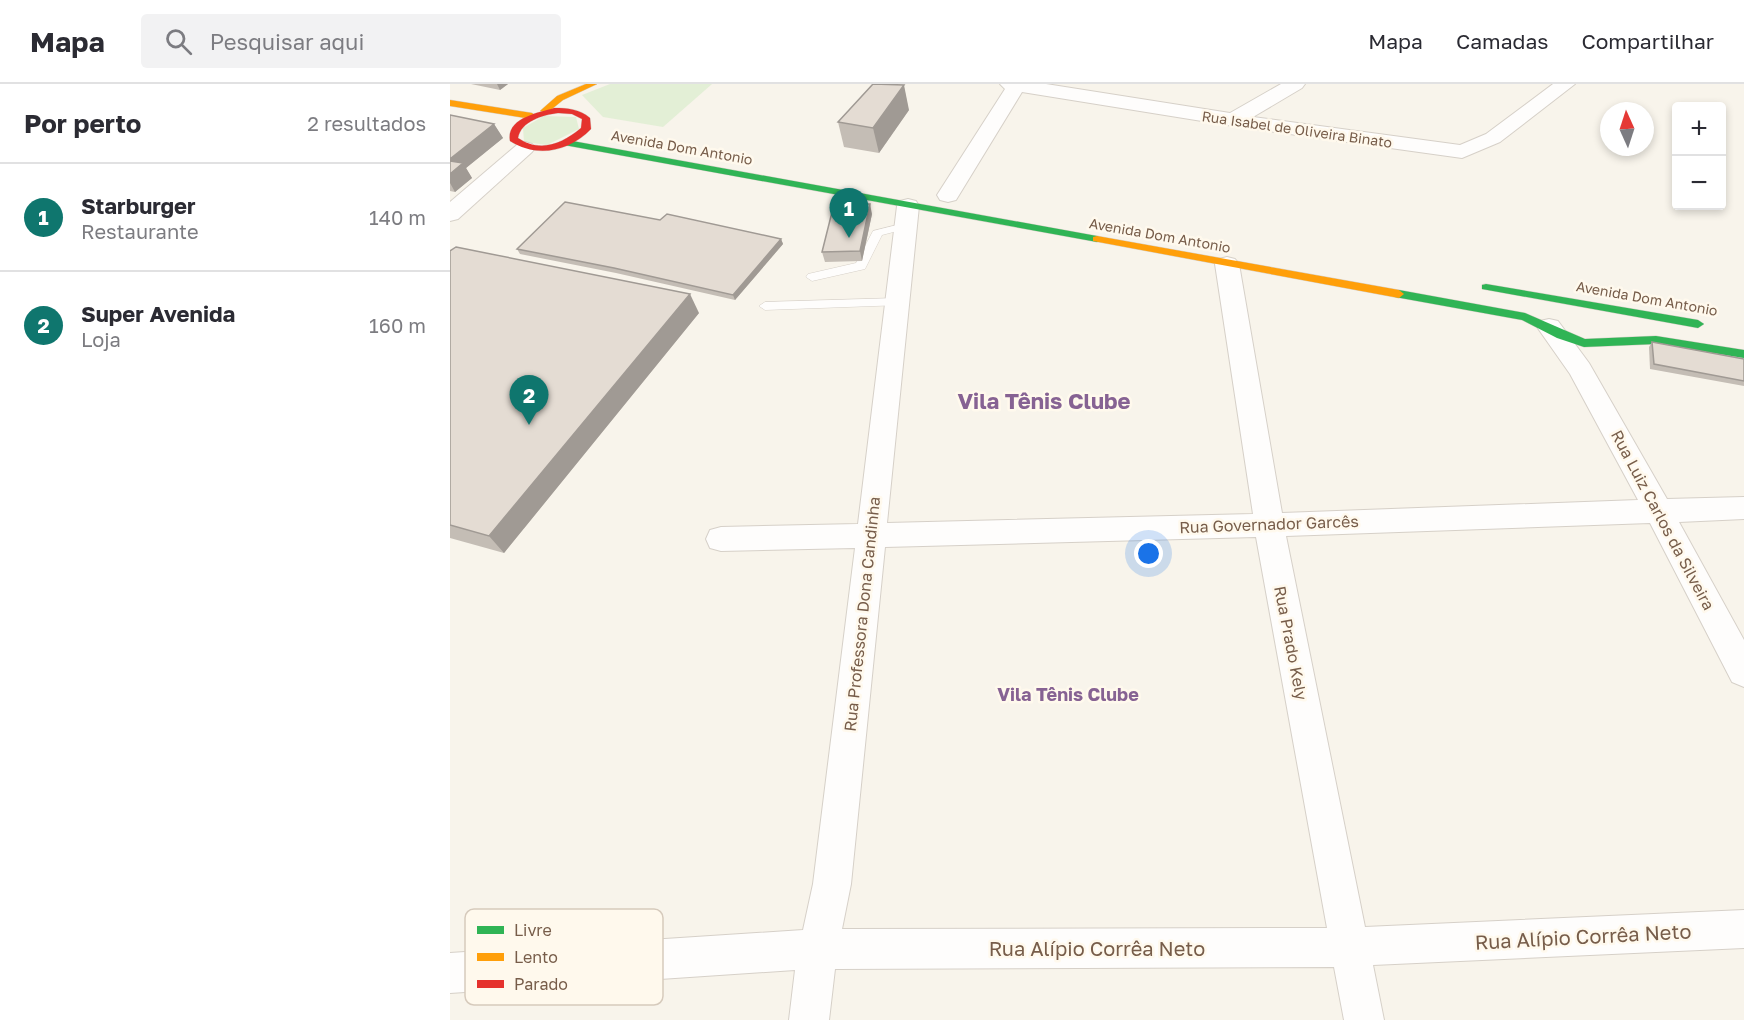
<!DOCTYPE html>
<html lang="pt">
<meta charset="utf-8">
<style>
body{margin:0;font-family:"Golos Text",sans-serif;background:#f2f2f3;color:#2b2b33}
.controls{position:absolute;right:18px;top:18px;display:grid;overflow:hidden;border-radius:6px;box-shadow:0 3px 9px #0003}
.controls button{width:54px;height:54px;display:grid;place-items:center;padding:0;border:0;border-bottom:2px solid #e1e1e2;background:#fff;color:#2b2b33;font:30px sans-serif}
.compass{position:absolute;left:1150px;top:18px;width:54px;height:54px;border-radius:50%;background:#fff;box-shadow:0 3px 9px #0003;rotate:357deg}
.you{position:absolute;left:699px;top:470px;width:21px;height:21px;margin:-15px;border:4px solid #fff;border-radius:50%;background:#1a73e8;box-shadow:0 0 0 9px #1a73e833}
.badge{display:grid;place-items:center;width:39px;height:39px;border-radius:50%;background:#0f766e;color:#fff;font-size:20px;font-weight:700}
.pin{position:absolute;translate:-50% -50px;filter:drop-shadow(0 2px 3px #0008)}
.pin::after{content:'';position:absolute;top:32px;width:21px;height:18px;background:inherit;clip-path:polygon(0 0,100% 0,50% 100%)}
.list{margin:0;padding:0;list-style:none}
h2{display:flex;justify-content:space-between;align-items:center;height:78px;margin:0;padding:0 24px;font-size:26px}
h2 small{font-size:20px;font-weight:400;color:#7c7c81}
.list li{display:grid;grid-template-columns:39px 1fr auto;gap:18px;align-items:center;box-sizing:border-box;height:108px;padding:0 24px;border-top:2px solid #e1e1e2}
.list b{display:block;font-size:22px;white-space:nowrap}
.list p{margin:0;font-size:20px;white-space:nowrap;color:#7c7c81}
.list em{font-size:20px;font-style:normal;color:#7c7c81}
.icon{flex:none;width:33px;height:33px;fill:none;stroke:currentColor;stroke-width:2;stroke-linecap:round;stroke-linejoin:round}
.map{position:relative;flex:none;width:1294px;height:936px;overflow:hidden}
header{display:flex;align-items:center;gap:36px;box-sizing:border-box;height:84px;padding:0 30px;background:#fff;border-bottom:2px solid #e1e1e2}
header strong{font-size:28px}
nav{display:flex;gap:33px;margin-inline-start:auto;font-size:21px}
.search{width:420px;height:54px;background:#f2f2f3;display:flex;align-items:center;gap:15px;box-sizing:border-box;padding:0 21px;border-radius:6px;color:#7c7c81;font-size:22px}
main{display:flex}
aside{flex:1;background:#fff}
.map>svg:first-child{display:block}
.green{fill:#e3efd6}
.lines{fill:none;stroke-linecap:round;stroke-linejoin:round}
.lane-casing{stroke:#d6d0c8;stroke-width:1}
.street-casing{stroke:#d6d0c8;stroke-width:2}
.fast-casing{stroke:#d8d1c9;stroke-width:1}
.slow-casing{stroke:#d8d1c9;stroke-width:1}
.jam-casing{stroke:#d8d1c9;stroke-width:1}
.lane{fill:#fefdfc;fill-rule:evenodd}
.street{fill:#fefdfc;fill-rule:evenodd}
.fast{fill:#30b455;fill-rule:evenodd}
.slow{fill:#ff9f0a;fill-rule:evenodd}
.jam{fill:#e5322d;fill-rule:evenodd}
.wall{fill:#c4bdb5}
.shaded-wall{fill:#a09a94}
.building{fill:#e4dcd3;stroke:#a09a94;stroke-width:1.5}
.labels{text-anchor:middle;dominant-baseline:central;stroke-width:5;stroke-linejoin:round;paint-order:stroke}
.far-street-label{font-size:14px;fill:#775d4a;stroke:#fff9ed}
.street-label{font-size:16px;fill:#775d4a;stroke:#fff9ed}
.neighbourhood-label{font-size:18px;font-weight:bold;fill:#866293;stroke:#fff9ed}
.near-street-label{font-size:20px;fill:#775d4a;stroke:#fff9ed}
.district-label{font-size:22px;font-weight:bold;fill:#866293;stroke:#fff9ed}
.key{fill:#fff9ed;stroke:#d6cabc;stroke-width:1.5}
.key-label{font-size:16px;fill:#775d4a}
</style>
<header>
<strong>Mapa</strong>
<div class="search"><svg class="icon" aria-label="search" viewBox="0 0 24 24"><circle cx="10" cy="10" r="6"/><path d="M15 15l6 6"/></svg>Pesquisar aqui</div>
<nav><a>Mapa</a><a>Camadas</a><a>Compartilhar</a></nav>
</header>
<main>
<aside>
<h2>Por perto<small>2 resultados</small></h2>
<ul class="list">
<li><span class="badge">1</span><div><b>Starburger</b><p>Restaurante</p></div><em>140 m</em></li>
<li><span class="badge">2</span><div><b>Super Avenida</b><p>Loja</p></div><em>160 m</em></li>
</ul>
</aside>
<div class="map">
<svg width="1294" height="936" viewBox="0 0 1294 936">
<rect width="100%" height="100%" fill="#f8f4eb"/>
<g class="green">
<polygon points="160,0 262,0 213,43 153,33 132,11"/>
<polygon points="94,32 126,33 129,45 97,61 74,58 73,44"/>
</g>
<g class="lines">
<defs>
<g id="lane">
<polygon points="455,139 461,142 459,144 432,151 415,185 362,197 356,193 358,190 406,179 423,147"/>
<polygon points="448,214 452,215 452,221 315,226 309,222 315,218"/>
</g>
<g id="street">
<polygon points="550,0 596,0 780,29 831,0 855,0 852,4 803,33 1010,61 1036,50 1103,0 1125,0 1050,58 1012,74 783,42 572,8 506,116 498,118 490,116 487,111 555,5"/>
<polygon points="75,58 82,60 85,64 82,68 8,135 0,137 0,118 68,60"/>
<path d="M 458,115 L 466,117 L 469,122 L 437,439 L 803,430 L 765,180 L 769,175 L 777,173 L 785,175 L 789,180 L 832,429 L 1188,416 L 1120,290 L 1087,243 L 1090,237 L 1099,235 L 1108,237 L 1139,279 L 1217,415 L 1294,413 L 1294,435 L 1229,438 L 1294,556 L 1294,603 L 1282,598 L 1200,439 L 836,452 L 915,843 L 1294,826 L 1294,864 L 923,881 L 934,936 L 894,936 L 884,883 L 385,885 L 379,936 L 339,936 L 345,886 L 0,909 L 0,869 L 353,846 L 363,800 L 405,464 L 271,467 L 260,464 L 256,455 L 260,446 L 271,443 L 408,440 L 447,122 L 450,117 ZM 806,453 L 877,844 L 392,845 L 401,800 L 435,463 Z"/>
</g>
<g id="fast">
<polygon points="117,56 647,152 652,155 647,158 114,61 112,59"/>
<polygon points="1036,200 1248,236 1254,240 1248,244 1032,205 1032,201"/>
<polygon points="949,206 1075,229 1135,255 1206,252 1294,266 1294,274 1206,260 1134,263 1107,254 1072,236 945,213 945,207"/>
</g>
<g id="slow">
<polygon points="136,0 147,0 113,16 97,29 90,27 107,12"/>
<polygon points="0,16 82,29 86,32 82,35 0,22"/>
<polygon points="647,152 949,206 954,210 949,214 643,157 643,153"/>
</g>
<path id="jam" d="M 104,24 C 117,24 130,25 140,34 L 141,45 C 119,68 86,74 60,57 C 56,34 88,29 104,24 ZM 108,29 L 122,30 L 132,35 L 131,44 C 112,60 90,69 68,54 C 71,37 93,31 108,29 Z"/>
</defs>
<use href="#lane" class="lane-casing"/>
<use href="#street" class="street-casing"/>
<use href="#fast" class="fast-casing"/>
<use href="#slow" class="slow-casing"/>
<use href="#jam" class="jam-casing"/>
<use href="#lane" class="lane"/>
<use href="#street" class="street"/>
<use href="#fast" class="fast"/>
<use href="#slow" class="slow"/>
<use href="#jam" class="jam"/>
</g>
<g class="wall">
<polygon points="21,0 58,0 50,6"/>
<polygon points="459,26 429,69 394,63 388,38"/>
<polygon points="0,31 44,40 53,54 16,84 22,94 5,108 0,107"/>
<polygon points="422,130 412,177 375,178 372,168"/>
<polygon points="210,136 331,155 333,160 285,216 166,189 70,170 67,165"/>
<polygon points="0,167 249,229 54,469 0,454"/>
<polygon points="1202,258 1294,275 1294,302 1200,285 1199,263"/>
</g>
<g class="shaded-wall">
<polygon points="47,0 58,0 50,6"/>
<polygon points="454,1 459,26 429,69 423,44"/>
<polygon points="44,40 53,54 16,84 22,94 5,108 0,99 0,75"/>
<polygon points="420,120 422,130 412,177 410,167"/>
<polygon points="331,155 333,160 285,216 283,211"/>
<polygon points="240,210 249,229 54,469 39,452"/>
</g>
<g class="building">
<polygon points="423,0 454,1 423,44 388,38"/>
<polygon points="0,31 44,40 0,75"/>
<polygon points="0,77 13,79 0,90"/>
<polygon points="115,118 210,136 217,130 331,155 283,211 164,184 67,165"/>
<polygon points="384,120 420,120 410,167 372,168"/>
<polygon points="6,163 240,210 39,452 0,441 0,167"/>
<polygon points="1202,258 1294,275 1294,297 1204,280"/>
</g>
<g class="labels">
<g class="far-street-label">
<text transform="translate(847 45) rotate(8)">Rua Isabel de Oliveira Binato</text>
<text transform="translate(232 63) rotate(10)">Avenida Dom Antonio</text>
<text transform="translate(710 151) rotate(10)">Avenida Dom Antonio</text>
<text transform="translate(1197 214) rotate(10)">Avenida Dom Antonio</text>
</g>
<g class="street-label">
<text transform="translate(1213 436) rotate(62)">Rua Luiz Carlos da Silveira</text>
<text transform="translate(819 440) rotate(-2)">Rua Governador Garcês</text>
<text transform="translate(412 530) rotate(-84)">Rua Professora Dona Candinha</text>
<text transform="translate(841 559) rotate(79)">Rua Prado Kely</text>
</g>
<g class="neighbourhood-label">
<text x="618" y="610">Vila Tênis Clube</text>
</g>
<g class="near-street-label">
<text transform="translate(1133 852) rotate(-3)">Rua Alípio Corrêa Neto</text>
<text x="647" y="864">Rua Alípio Corrêa Neto</text>
</g>
<g class="district-label">
<text x="594" y="316">Vila Tênis Clube</text>
</g>
</g>
<rect x="15" y="825" width="198" height="96" rx="9" class="key"/>
<rect x="27" y="842" width="27" height="8" fill="#30b455"/>
<rect x="27" y="869" width="27" height="8" fill="#ff9f0a"/>
<rect x="27" y="896" width="27" height="8" fill="#e5322d"/>
<g class="key-label">
<text x="64" y="852">Livre</text>
<text x="64" y="879">Lento</text>
<text x="64" y="906">Parado</text>
</g>
</svg>
<div class="controls">
<button>+</button>
<button>−</button>
</div>
<svg class="compass" viewBox="-18 -18 36 36"><path d="M0-13l5 13h-10z" fill="#e53935"/><path d="M0 13l5-13h-10z" fill="#7c7c81"/></svg>
<div class="you"></div>
<div class="pin badge" style="left:399px;top:154px">1</div>
<div class="pin badge" style="left:79px;top:341px">2</div>
</div>
</main>
